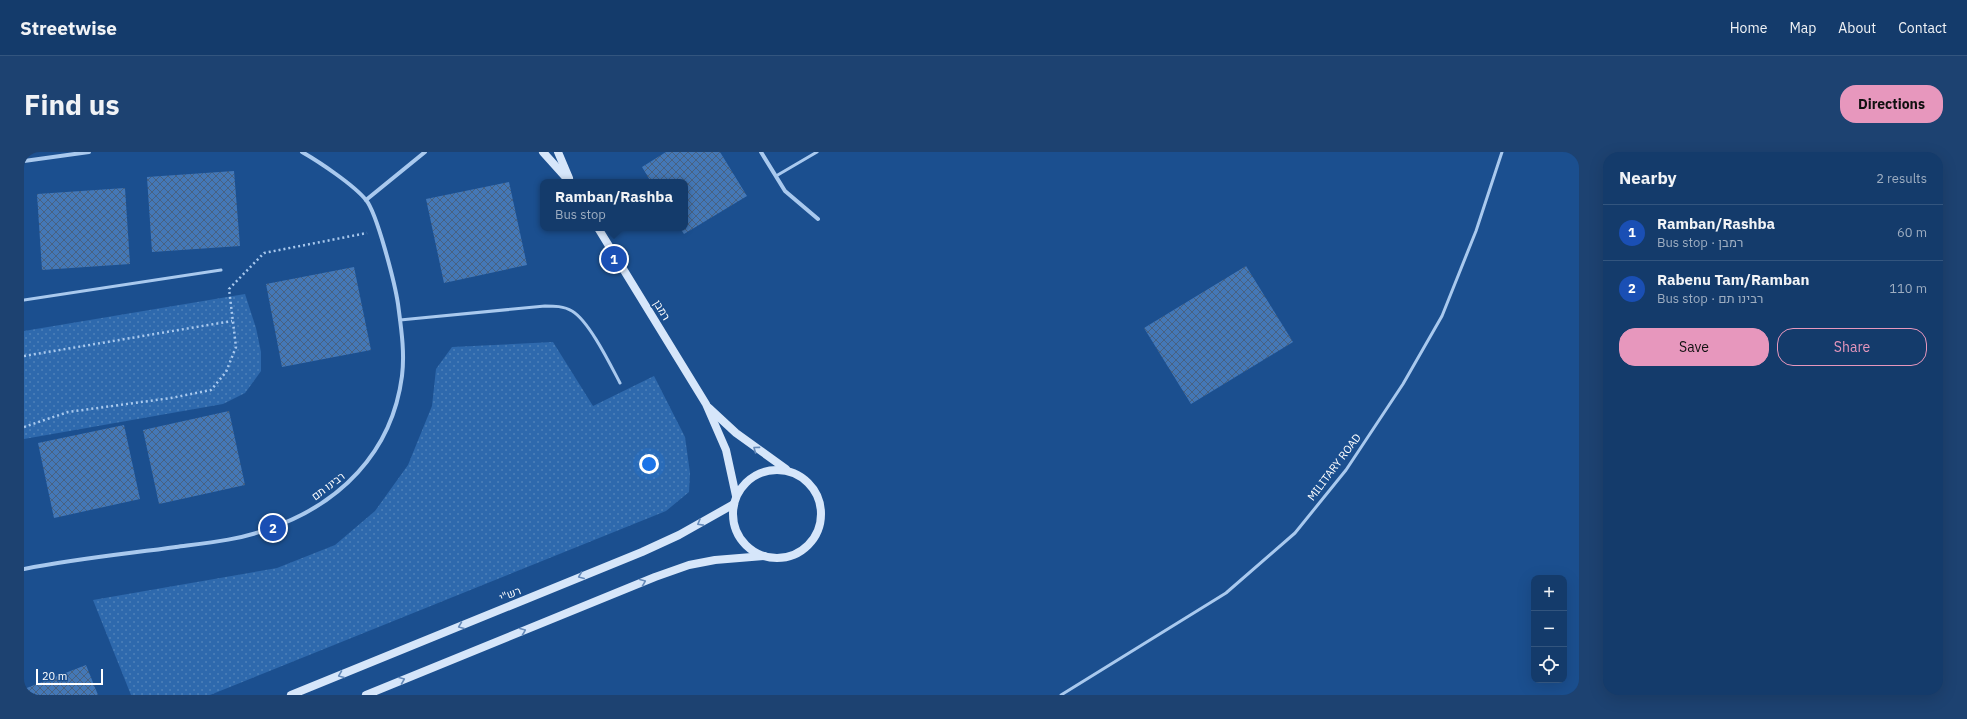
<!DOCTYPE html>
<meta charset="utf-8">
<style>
body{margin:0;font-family:"IBM Plex Sans",Heebo,sans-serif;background:#1d4271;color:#f1f3f6}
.controls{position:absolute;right:12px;bottom:12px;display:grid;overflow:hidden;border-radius:8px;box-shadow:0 4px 16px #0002}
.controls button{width:36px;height:36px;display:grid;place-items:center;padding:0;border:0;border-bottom:1px solid #33557e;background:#143b6b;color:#f1f3f6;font:20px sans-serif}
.scale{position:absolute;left:12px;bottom:10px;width:67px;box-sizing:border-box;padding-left:4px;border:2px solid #fff;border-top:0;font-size:11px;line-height:14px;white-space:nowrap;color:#fff;-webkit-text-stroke:3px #1b4f8f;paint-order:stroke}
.you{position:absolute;left:625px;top:312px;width:14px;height:14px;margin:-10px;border:3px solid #fff;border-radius:50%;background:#1a73e8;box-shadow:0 0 0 6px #1a73e833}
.badge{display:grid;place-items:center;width:26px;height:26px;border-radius:50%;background:#e797bd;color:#fff;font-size:13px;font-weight:700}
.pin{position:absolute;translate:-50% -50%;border:2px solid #fff;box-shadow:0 1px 4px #0006}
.popup{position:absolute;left:516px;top:27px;width:148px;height:52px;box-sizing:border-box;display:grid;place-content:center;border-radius:8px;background:#143b6b;filter:drop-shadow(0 1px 3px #0005);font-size:13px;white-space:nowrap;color:#9dadc1}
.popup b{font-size:15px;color:#f1f3f6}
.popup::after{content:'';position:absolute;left:50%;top:100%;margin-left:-8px;border:8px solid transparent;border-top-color:#143b6b}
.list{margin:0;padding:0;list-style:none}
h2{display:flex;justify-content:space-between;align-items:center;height:52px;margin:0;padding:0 16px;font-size:17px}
h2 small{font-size:13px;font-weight:400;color:#9dadc1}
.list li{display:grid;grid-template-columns:26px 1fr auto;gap:12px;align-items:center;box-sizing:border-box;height:56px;padding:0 16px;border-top:1px solid #33557e}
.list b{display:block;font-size:15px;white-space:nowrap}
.list p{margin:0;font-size:13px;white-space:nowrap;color:#9dadc1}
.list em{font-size:13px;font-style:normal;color:#9dadc1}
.actions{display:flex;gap:8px;padding:12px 16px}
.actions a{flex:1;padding:9px 0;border:1px solid #e797bd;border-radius:16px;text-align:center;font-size:14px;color:#e797bd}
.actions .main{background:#e797bd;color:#111}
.icon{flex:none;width:22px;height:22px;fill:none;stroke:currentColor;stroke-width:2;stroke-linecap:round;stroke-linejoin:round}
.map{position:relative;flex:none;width:1555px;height:543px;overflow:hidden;border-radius:16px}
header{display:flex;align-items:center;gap:24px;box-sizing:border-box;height:56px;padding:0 20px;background:#143b6b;border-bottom:1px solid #33557e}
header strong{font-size:19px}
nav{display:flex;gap:22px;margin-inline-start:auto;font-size:14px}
.intro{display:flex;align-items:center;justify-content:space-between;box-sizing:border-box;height:96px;padding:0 24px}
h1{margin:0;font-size:28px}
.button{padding:10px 18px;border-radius:16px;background:#e797bd;color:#111;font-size:14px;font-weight:700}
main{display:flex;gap:24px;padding:0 24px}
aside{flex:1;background:#143b6b;border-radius:16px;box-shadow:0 4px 16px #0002}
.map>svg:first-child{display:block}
.grass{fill:url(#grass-dots)}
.building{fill:url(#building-cross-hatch)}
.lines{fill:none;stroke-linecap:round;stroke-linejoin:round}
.path{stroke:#a9c9ee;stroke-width:2.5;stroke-dasharray:2 3;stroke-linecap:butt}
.lane{stroke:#a9c9ee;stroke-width:3}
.street{stroke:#a9c9ee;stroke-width:4}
.secondary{stroke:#d6e6fa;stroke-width:8}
.oneway{stroke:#668bba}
.labels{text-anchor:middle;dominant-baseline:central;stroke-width:3.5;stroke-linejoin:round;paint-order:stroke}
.street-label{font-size:11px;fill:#fff;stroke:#1b4f8f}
</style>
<header>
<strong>Streetwise</strong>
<nav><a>Home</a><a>Map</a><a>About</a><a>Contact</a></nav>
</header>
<div class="intro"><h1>Find us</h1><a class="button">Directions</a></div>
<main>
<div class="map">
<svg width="1555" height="543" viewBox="0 0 1555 543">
<defs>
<pattern id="grass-dots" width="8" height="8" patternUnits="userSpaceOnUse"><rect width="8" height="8" fill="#2e69ad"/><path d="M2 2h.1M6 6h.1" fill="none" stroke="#4d80b9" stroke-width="1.8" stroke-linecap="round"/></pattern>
<pattern id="building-cross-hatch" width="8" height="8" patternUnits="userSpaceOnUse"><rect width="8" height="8" fill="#4478b7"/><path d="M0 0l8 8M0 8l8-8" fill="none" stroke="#486282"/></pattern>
</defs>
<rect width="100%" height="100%" fill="#1b4f8f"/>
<g class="grass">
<polygon points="221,142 232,176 237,200 237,219 221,241 199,252 0,287 0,179"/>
<polygon points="529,190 569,254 630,224 661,285 666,321 665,340 642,359 186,543 107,543 69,448 253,416 311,393 351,359 384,313 408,254 412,217 428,195"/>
</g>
<g class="building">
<polygon points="642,0 696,0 723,44 660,82 656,76 661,76 661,30 627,30 618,15"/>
<polygon points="210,19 216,94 128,100 123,25"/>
<polygon points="485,30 503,113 420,131 402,47"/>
<polygon points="101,36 106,112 18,118 13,42"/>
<polygon points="1222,114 1269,190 1167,252 1120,176"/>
<polygon points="330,115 347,198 258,215 242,132"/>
<polygon points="205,259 221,333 135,352 119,278"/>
<polygon points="100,273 116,347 30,366 14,291"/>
<polygon points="62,513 74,543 0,543 0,537"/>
</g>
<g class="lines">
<g class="path">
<polyline points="0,204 208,169"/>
<polyline points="0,275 44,260 147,246 187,238 202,220 212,195 205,137 240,101 343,81"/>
</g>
<g class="lane">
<polyline points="752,24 793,0"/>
<polyline points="0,148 197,118"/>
<path d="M 376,168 L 521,154 C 530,154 540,154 548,159 C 565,169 586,212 596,231"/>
<polyline points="1037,543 1202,441 1271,381 1322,318 1379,232 1418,164 1452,79 1478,0"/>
</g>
<g class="street">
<polyline points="737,0 761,39 794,67"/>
<polyline points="0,9 65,0"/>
<polyline points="342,48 401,0"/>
<path d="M 0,417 C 50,407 101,402 152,395 C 183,391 215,388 244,377 C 315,353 368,301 378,224 C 381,200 377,175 374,152 C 371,132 353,61 342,48 C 330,33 294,9 278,0"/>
</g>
<g class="secondary">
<polyline points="519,0 546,30"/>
<polyline points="534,0 545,26"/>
<polyline points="574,76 682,252 702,298 712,344"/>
<polyline points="685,256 712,281 762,317"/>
<circle cx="753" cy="362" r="44"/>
<polyline points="267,543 618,400 655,383 710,352"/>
<polyline points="342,543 631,425 665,413 691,408 740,404"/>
</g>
</g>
<defs><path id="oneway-chevron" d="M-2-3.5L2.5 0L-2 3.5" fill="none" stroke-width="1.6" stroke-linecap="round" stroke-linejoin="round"/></defs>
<g class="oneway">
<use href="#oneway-chevron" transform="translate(732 297) rotate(-144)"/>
<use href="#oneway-chevron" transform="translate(676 371) rotate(151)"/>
<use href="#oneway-chevron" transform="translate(557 424) rotate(158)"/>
<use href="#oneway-chevron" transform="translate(619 430) rotate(-22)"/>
<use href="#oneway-chevron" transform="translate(437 474) rotate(158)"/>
<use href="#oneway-chevron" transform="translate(499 479) rotate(-22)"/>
<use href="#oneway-chevron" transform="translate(317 523) rotate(158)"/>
<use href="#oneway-chevron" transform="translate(378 528) rotate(-22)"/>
</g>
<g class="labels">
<g class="street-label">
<text transform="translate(638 158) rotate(59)">רמבן</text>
<text transform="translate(1310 315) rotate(-53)">MILITARY ROAD</text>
<text transform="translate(304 334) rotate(-37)">רבינו תם</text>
<text transform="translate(486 442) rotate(-22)">רש"י</text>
</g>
</g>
</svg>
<div class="controls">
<button>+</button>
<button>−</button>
<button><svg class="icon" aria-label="locate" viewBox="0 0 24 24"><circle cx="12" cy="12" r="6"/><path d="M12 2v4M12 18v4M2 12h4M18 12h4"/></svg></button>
</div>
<div class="scale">20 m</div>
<div class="you"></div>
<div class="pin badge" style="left:590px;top:107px;background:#1a4fb4">1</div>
<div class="popup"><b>Ramban/Rashba</b>Bus stop</div>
<div class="pin badge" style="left:249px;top:376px;background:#1a4fb4">2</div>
</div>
<aside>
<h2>Nearby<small>2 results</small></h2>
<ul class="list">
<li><span class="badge" style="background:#1a4fb4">1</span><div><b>Ramban/Rashba</b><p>Bus stop · רמבן</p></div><em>60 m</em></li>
<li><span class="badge" style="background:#1a4fb4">2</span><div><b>Rabenu Tam/Ramban</b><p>Bus stop · רבינו תם</p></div><em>110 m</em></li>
</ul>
<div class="actions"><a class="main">Save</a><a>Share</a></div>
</aside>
</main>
